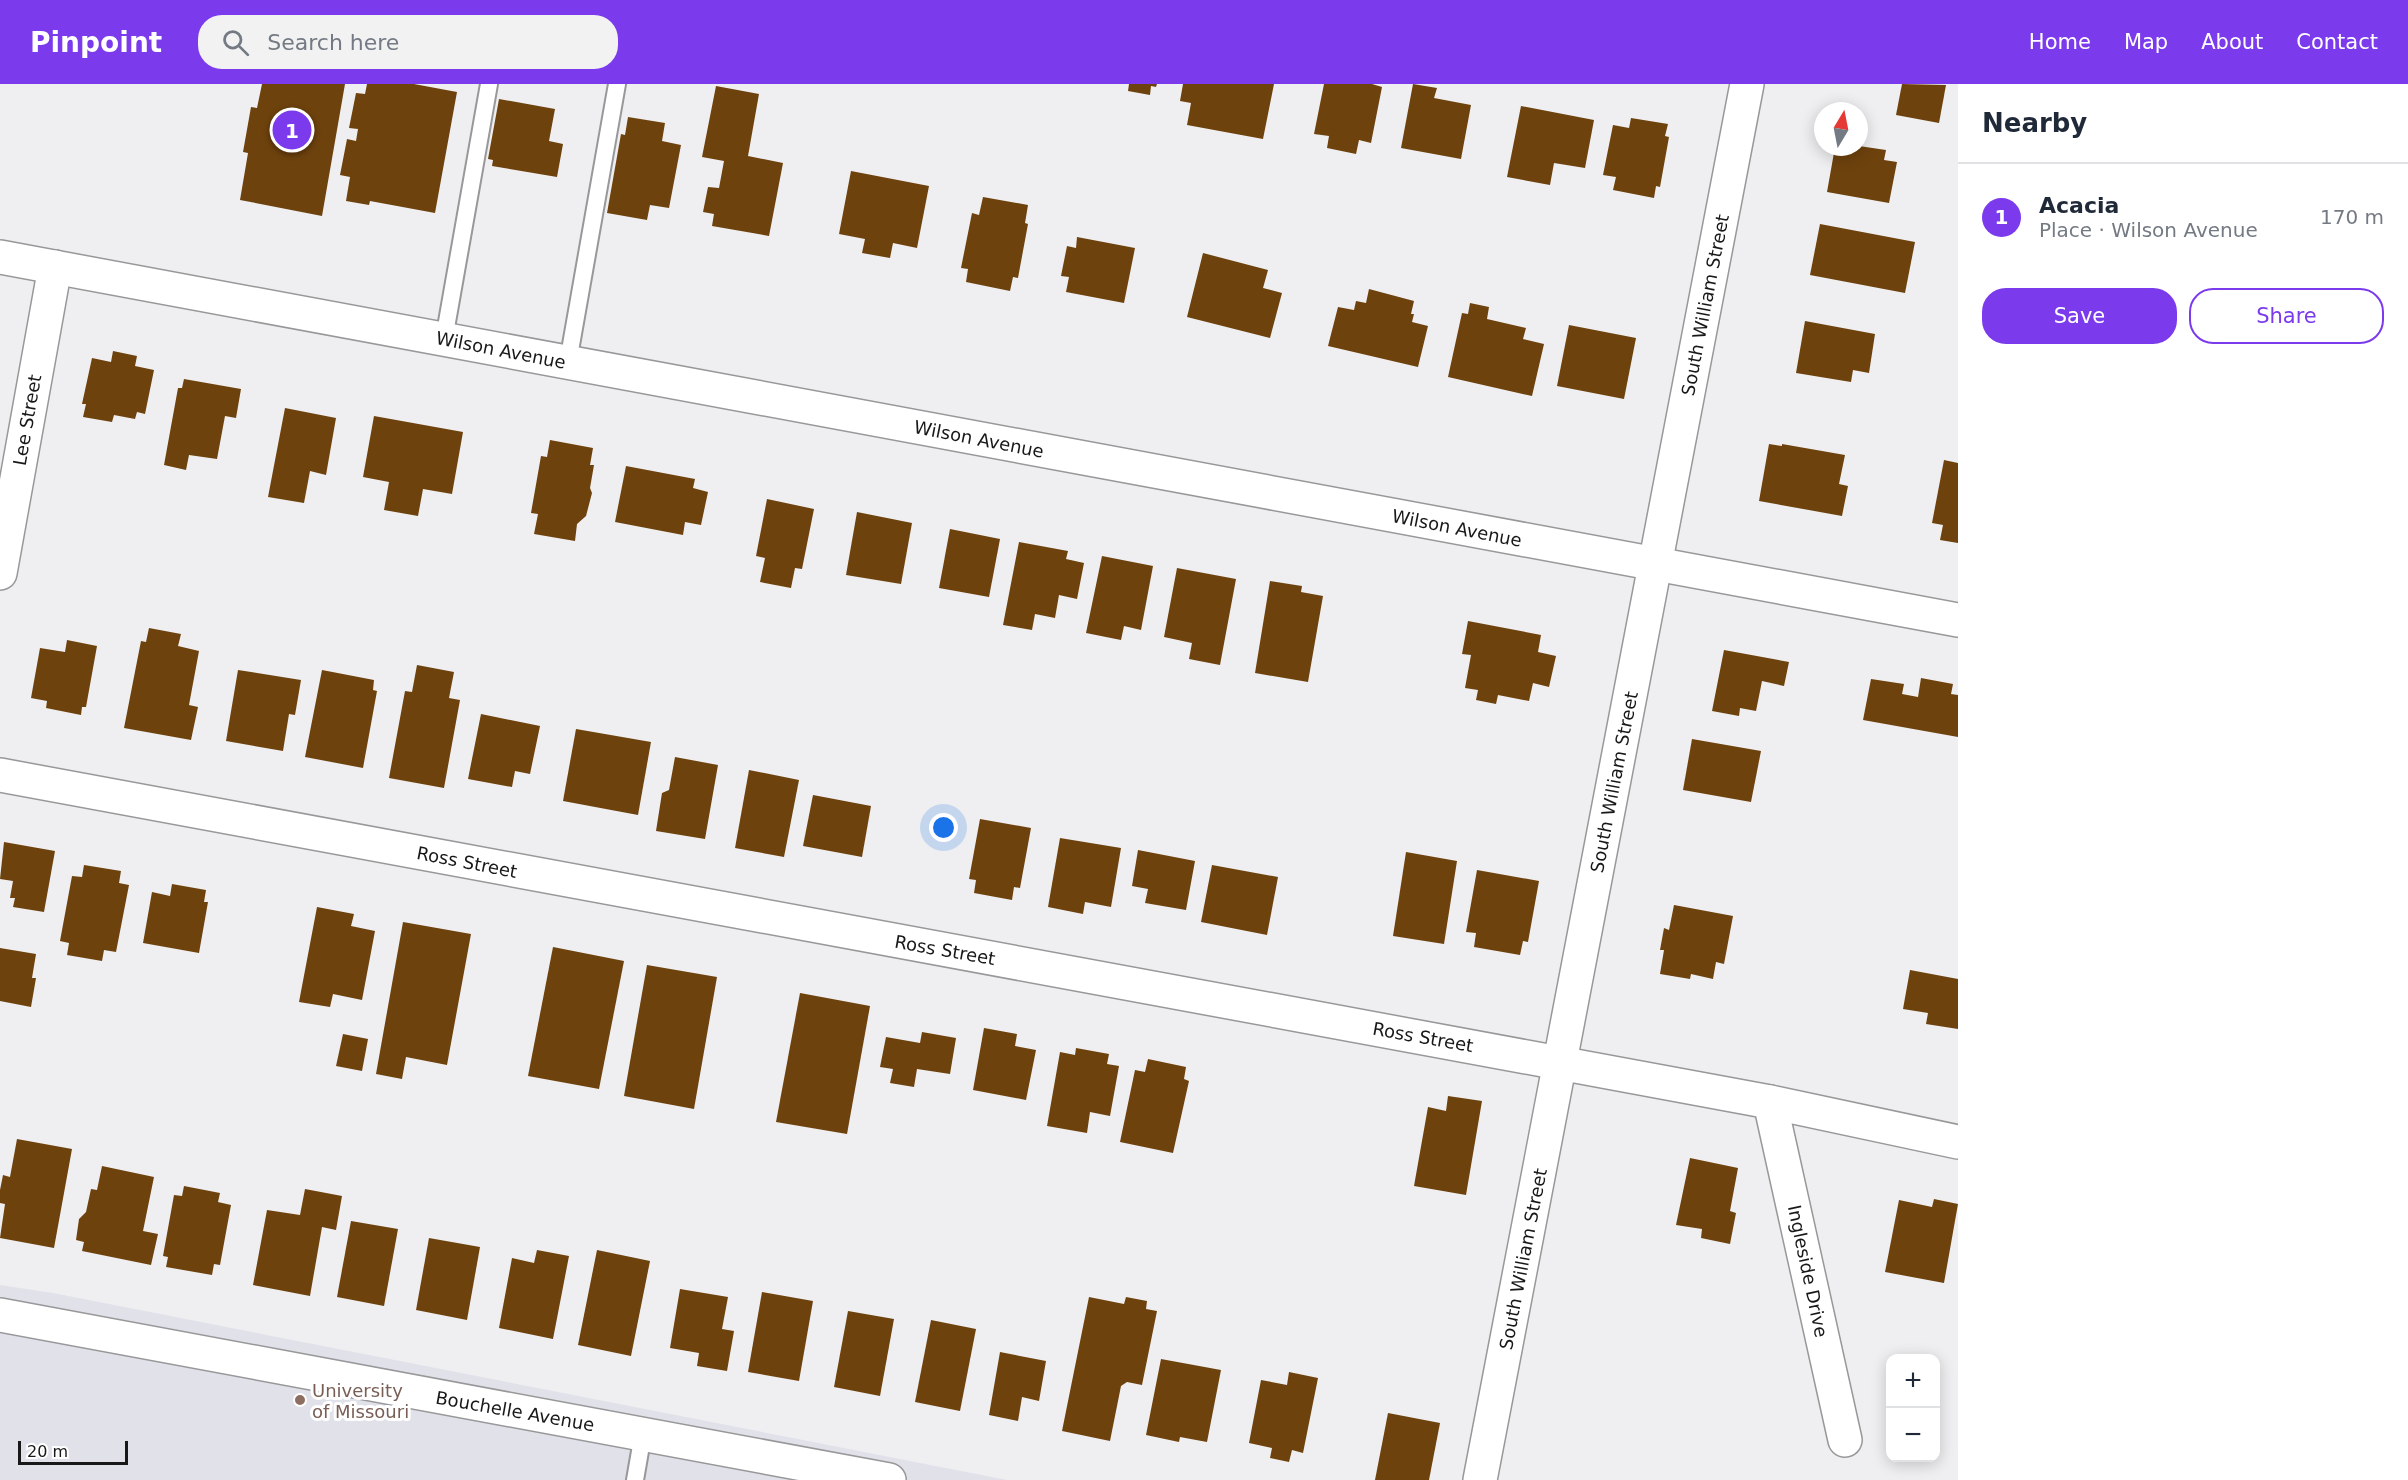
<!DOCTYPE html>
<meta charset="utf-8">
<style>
body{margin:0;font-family:"DejaVu Sans",sans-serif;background:#f2f2f3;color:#1f2937}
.controls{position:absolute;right:18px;bottom:18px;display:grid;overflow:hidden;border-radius:12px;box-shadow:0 3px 15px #0003}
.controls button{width:54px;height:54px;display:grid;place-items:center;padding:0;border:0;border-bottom:2px solid #e0e1e3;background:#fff;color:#1f2937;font:30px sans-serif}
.compass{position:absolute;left:1814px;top:18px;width:54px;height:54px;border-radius:50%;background:#fff;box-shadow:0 3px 15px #0003;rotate:10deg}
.scale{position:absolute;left:18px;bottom:15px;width:110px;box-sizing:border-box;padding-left:6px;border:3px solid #181818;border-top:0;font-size:16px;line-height:21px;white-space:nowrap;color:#181818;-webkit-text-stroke:4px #fff;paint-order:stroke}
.you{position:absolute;left:944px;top:744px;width:21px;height:21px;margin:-15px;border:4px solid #fff;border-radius:50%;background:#1a73e8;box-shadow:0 0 0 9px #1a73e833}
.badge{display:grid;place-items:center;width:39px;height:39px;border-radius:50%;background:#7c3aed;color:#fff;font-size:20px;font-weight:700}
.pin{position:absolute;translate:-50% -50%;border:3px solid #fff;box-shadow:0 2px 6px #0006}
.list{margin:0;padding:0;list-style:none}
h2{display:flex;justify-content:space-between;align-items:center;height:78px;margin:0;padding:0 24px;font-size:26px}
h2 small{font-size:20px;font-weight:400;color:#747a83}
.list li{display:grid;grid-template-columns:39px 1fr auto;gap:18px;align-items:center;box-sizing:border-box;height:108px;padding:0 24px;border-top:2px solid #e0e1e3}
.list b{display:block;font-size:22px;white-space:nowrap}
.list p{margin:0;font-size:20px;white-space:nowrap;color:#747a83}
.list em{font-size:20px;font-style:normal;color:#747a83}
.actions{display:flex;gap:12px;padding:18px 24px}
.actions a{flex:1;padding:14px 0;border:2px solid #7c3aed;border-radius:24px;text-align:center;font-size:21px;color:#7c3aed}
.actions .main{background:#7c3aed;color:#fff}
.icon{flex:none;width:33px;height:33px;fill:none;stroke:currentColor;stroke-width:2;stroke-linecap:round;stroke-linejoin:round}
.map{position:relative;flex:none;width:1958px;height:1396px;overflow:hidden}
header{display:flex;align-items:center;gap:36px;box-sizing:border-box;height:84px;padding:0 30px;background:#7c3aed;color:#fff}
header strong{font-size:28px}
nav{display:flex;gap:33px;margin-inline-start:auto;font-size:21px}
.search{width:420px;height:54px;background:#f2f2f3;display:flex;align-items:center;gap:15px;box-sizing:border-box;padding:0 21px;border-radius:24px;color:#747a83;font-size:22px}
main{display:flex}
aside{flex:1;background:#fff}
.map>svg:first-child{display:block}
.built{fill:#e1e1ea}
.building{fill:#6e420d}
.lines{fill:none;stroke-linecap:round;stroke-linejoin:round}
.service-casing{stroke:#98989a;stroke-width:20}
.minor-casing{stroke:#98989a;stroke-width:36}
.service{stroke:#fff;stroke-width:16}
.minor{stroke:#fff;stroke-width:33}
.education-dot{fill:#8d6e63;stroke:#fff;stroke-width:2}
.labels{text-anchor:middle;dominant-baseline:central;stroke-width:6;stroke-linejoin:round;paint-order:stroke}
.street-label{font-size:18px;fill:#181818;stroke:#fff}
.education-label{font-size:18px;fill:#785e54;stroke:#fff;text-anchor:start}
</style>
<header>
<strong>Pinpoint</strong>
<div class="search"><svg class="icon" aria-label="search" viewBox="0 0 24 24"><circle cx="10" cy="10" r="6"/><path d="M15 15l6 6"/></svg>Search here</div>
<nav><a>Home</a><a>Map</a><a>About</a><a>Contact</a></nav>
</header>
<main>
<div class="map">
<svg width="1958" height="1396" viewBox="0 0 1958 1396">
<rect width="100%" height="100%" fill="#efeff1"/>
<polygon class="built" points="0,1201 53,1209 1007,1396 0,1396"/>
<g class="building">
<polygon points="262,0 345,0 322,132 240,116 248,69 243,68 251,23 257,24"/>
<polygon points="367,0 414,0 457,8 435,129 370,117 369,121 346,117 350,93 340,91 347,55 356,57 358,45 349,44 356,9 365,10"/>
<polygon points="1129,0 1157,0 1156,3 1151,2 1150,11 1128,7"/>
<polygon points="1183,0 1274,0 1263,55 1187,41 1191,19 1180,17"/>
<polygon points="1324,0 1372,0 1382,3 1371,59 1359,56 1356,70 1327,64 1329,52 1314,50"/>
<polygon points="1413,0 1437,4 1434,14 1471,21 1461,75 1401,64"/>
<polygon points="1902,0 1946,1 1939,39 1896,31"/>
<polygon points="716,2 759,10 748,72 783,79 769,152 712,142 714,130 703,128 708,103 719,104 724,77 702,73"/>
<polygon points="499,15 555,25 549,57 563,60 557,93 492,82 493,76 488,75"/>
<polygon points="1521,22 1594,36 1585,84 1554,79 1550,101 1507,93"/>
<polygon points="628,33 665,39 662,57 681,61 669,124 650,121 647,136 607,129 621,50 625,51"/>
<polygon points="1631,34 1668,40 1665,52 1669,53 1660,103 1656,102 1654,114 1613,106 1616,93 1603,91 1613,41 1629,44"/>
<polygon points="1859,62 1886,66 1884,76 1897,78 1889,119 1827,108 1835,63"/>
<polygon points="851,87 929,102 917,164 893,159 890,174 862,169 865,155 839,150"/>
<polygon points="983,113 1028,121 1025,139 1028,140 1018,194 1013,193 1010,207 966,198 968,185 961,184 972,129 979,131"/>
<polygon points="1820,140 1915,158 1905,209 1810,191"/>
<polygon points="1077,153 1135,164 1124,219 1066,208 1069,193 1061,192 1067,162 1076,164"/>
<polygon points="1203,169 1268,186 1263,204 1282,209 1270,254 1187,233"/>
<polygon points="1369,205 1414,217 1411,230 1414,230 1412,238 1428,242 1418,283 1328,262 1338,223 1354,226 1356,217 1366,219"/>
<polygon points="1470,219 1489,223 1487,235 1526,244 1523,255 1544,260 1532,312 1448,293 1462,229 1468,230"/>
<polygon points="1805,237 1875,250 1869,289 1853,286 1851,298 1796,289"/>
<polygon points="1569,241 1636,254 1624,315 1557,302"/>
<polygon points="113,267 137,272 135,282 154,286 145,330 137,328 135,335 114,331 112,338 83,333 86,320 82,320 92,274 111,278"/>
<polygon points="184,295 241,305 236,334 225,332 217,375 189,371 186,386 164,381 178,304 182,304"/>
<polygon points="285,324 336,334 326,391 310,387 304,419 268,413"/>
<polygon points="374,332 463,348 452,410 423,405 418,432 384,426 389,398 363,393"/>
<polygon points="550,356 593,364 590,381 594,381 590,404 592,409 586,432 577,440 575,457 534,450 538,430 531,429 541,372 547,373"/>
<polygon points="1769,360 1782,362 1782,360 1845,371 1839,400 1848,402 1842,432 1759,417"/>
<polygon points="1944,376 1958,379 1958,459 1940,456 1943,441 1932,439"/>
<polygon points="626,382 695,395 693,404 708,408 701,441 685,438 683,451 615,438"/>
<polygon points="767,415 814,425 802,485 795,484 791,504 760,498 765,474 756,472"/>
<polygon points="857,428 912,439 901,500 846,491"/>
<polygon points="950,445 1000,455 989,513 939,504"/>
<polygon points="1019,458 1068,467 1066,475 1084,479 1077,515 1059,511 1055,534 1035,530 1032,546 1003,541"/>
<polygon points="1102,472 1153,482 1141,546 1124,542 1121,556 1086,549"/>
<polygon points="1177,484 1236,495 1220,581 1189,575 1192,559 1164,553"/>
<polygon points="1270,497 1302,502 1301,508 1323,512 1308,598 1255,589"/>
<polygon points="1468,537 1541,551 1538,568 1556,572 1549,603 1533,599 1529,617 1498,611 1496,620 1476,616 1478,606 1465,604 1471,571 1462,570"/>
<polygon points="149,544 181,550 178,562 199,567 189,621 198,623 191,656 124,644 141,557 146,558"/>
<polygon points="67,556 97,562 86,623 82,623 81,631 46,624 47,617 31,614 40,564 65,568"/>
<polygon points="1724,566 1789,578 1784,602 1762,597 1756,627 1740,624 1739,632 1712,627"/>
<polygon points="417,581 454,588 449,614 460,616 444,704 389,694 405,607 412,608"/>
<polygon points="238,586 301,596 295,631 289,630 283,667 226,657"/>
<polygon points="322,586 374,596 373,606 377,607 363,684 305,673"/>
<polygon points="1921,594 1953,600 1951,610 1958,611 1958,653 1863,636 1871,595 1904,600 1902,610 1918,613"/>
<polygon points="481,630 540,642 530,690 515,687 512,703 468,695"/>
<polygon points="576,645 651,658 638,731 563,717"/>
<polygon points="1692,655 1761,667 1751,718 1683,706"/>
<polygon points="675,673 718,681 705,755 656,747 662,709 669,706"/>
<polygon points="749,686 799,696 784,773 735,764"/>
<polygon points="813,711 871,722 862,773 803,762"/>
<polygon points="980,735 1031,744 1020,804 1014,803 1012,816 974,809 976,796 969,795"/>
<polygon points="1060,754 1121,764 1111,823 1085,818 1083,830 1048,823"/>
<polygon points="4,758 55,767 44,828 13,823 15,814 10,814 13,797 0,795"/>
<polygon points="1138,766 1195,777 1186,826 1145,819 1148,805 1132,802"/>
<polygon points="1406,768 1457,777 1444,860 1393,852"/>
<polygon points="84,781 121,787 119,799 129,801 116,868 104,866 102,877 67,871 69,859 60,857 72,792 82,793"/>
<polygon points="1212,781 1278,793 1267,851 1201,838"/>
<polygon points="1477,786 1539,797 1528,858 1523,857 1520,871 1474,863 1476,849 1466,848"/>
<polygon points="172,800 206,806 204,818 208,818 199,869 143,859 152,808 170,812"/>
<polygon points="1674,821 1733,832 1724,880 1716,878 1713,895 1691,890 1690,895 1660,890 1664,866 1660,866 1664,844 1669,846"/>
<polygon points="317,823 354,830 351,842 375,847 362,916 333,910 330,923 299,918"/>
<polygon points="403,838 471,850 447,981 406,973 402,995 376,990"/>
<polygon points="553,863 624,877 599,1005 528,992"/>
<polygon points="0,864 36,870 32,894 36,894 31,923 0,917"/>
<polygon points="647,881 717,893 694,1025 624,1012"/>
<polygon points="1910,886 1958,895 1958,945 1926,940 1928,929 1903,925"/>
<polygon points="800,909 870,922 847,1050 776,1038"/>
<polygon points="984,944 1017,950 1015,962 1036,966 1026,1016 973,1006"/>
<polygon points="922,948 956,954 950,990 917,985 914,1003 890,999 893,985 880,983 886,953 920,959"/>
<polygon points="343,950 368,955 362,987 336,982"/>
<polygon points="1076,964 1109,970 1107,980 1119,982 1110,1032 1090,1028 1087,1049 1047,1042 1060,968 1075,971"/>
<polygon points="1148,975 1186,983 1184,995 1189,997 1173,1069 1120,1058 1135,986 1145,988"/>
<polygon points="1448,1012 1482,1017 1466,1111 1414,1102 1428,1023 1446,1027"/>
<polygon points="17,1055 72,1065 54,1164 0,1154 5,1120 0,1119 0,1106 3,1091 10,1093"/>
<polygon points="1690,1074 1738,1084 1730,1127 1736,1129 1730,1160 1701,1154 1702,1145 1676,1141"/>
<polygon points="102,1082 154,1093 143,1147 158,1150 151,1181 82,1167 84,1158 76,1156 79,1135 86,1128 91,1105 97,1106"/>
<polygon points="184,1102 220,1109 218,1118 231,1121 220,1181 214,1180 212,1191 166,1183 168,1173 163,1172 174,1111 182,1112"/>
<polygon points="305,1105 342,1112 336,1146 322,1143 310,1212 253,1201 267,1126 300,1131"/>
<polygon points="1934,1115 1958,1120 1944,1199 1885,1188 1899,1116 1932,1123"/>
<polygon points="351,1137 398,1145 384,1222 337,1213"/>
<polygon points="429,1154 480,1163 467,1236 416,1226"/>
<polygon points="537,1166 569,1172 553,1255 499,1244 512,1174 534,1179"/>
<polygon points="597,1166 650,1177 631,1272 578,1261"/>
<polygon points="680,1205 728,1213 722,1245 734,1247 727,1287 697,1282 699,1269 670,1264"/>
<polygon points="762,1208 813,1217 799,1297 748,1288"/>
<polygon points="1089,1213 1124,1220 1126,1213 1147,1217 1146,1225 1157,1227 1142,1301 1127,1298 1121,1302 1110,1357 1062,1347"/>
<polygon points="848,1227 894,1235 880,1312 834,1303"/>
<polygon points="931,1236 976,1245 960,1327 915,1318"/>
<polygon points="1000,1268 1046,1277 1039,1317 1022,1313 1018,1337 989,1331"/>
<polygon points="1161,1275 1221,1286 1207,1358 1180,1353 1179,1358 1146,1351"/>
<polygon points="1289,1288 1318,1294 1303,1369 1292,1366 1289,1378 1270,1374 1272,1364 1249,1359 1261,1296 1287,1301"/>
<polygon points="1388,1329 1440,1339 1429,1396 1375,1396"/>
</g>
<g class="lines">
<defs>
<g id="service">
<polyline points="444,255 489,0"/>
<polyline points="568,278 617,0"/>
<polyline points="635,1396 643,1350"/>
</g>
<g id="minor">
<polyline points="0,173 1958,536"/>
<polyline points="0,489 55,183"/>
<polyline points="0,691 1770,1018 1958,1058"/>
<polyline points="1770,1018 1845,1356"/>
<polyline points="0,1231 889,1396"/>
<polyline points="1480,1396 1747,0"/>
</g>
</defs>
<use href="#service" class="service-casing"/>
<use href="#minor" class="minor-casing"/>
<use href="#service" class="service"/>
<use href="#minor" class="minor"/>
</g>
<circle class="education-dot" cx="300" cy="1316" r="6"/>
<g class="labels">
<g class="street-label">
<text transform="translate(1705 221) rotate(-79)">South William Street</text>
<text transform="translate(501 266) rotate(11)">Wilson Avenue</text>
<text transform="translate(27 336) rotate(-80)">Lee Street</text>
<text transform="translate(979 355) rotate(11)">Wilson Avenue</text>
<text transform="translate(1457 444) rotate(11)">Wilson Avenue</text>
<text transform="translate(1614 698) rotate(-79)">South William Street</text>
<text transform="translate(467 778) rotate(11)">Ross Street</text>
<text transform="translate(945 866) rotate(10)">Ross Street</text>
<text transform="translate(1423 953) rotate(10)">Ross Street</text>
<text transform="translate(1523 1175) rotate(-79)">South William Street</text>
<text transform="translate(1808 1187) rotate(78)">Ingleside Drive</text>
<text transform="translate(515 1327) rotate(10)">Bouchelle Avenue</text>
</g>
<g class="education-label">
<text x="312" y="1306">University<tspan x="312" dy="21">of Missouri</tspan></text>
</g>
</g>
</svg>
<div class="controls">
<button>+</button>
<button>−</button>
</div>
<svg class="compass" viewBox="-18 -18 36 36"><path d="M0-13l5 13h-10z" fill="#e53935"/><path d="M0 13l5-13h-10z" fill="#747a83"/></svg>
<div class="scale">20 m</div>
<div class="you"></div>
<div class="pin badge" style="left:292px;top:46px">1</div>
</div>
<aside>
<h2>Nearby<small></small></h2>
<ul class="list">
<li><span class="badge">1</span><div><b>Acacia</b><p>Place · Wilson Avenue</p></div><em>170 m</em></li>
</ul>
<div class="actions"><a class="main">Save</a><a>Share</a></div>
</aside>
</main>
